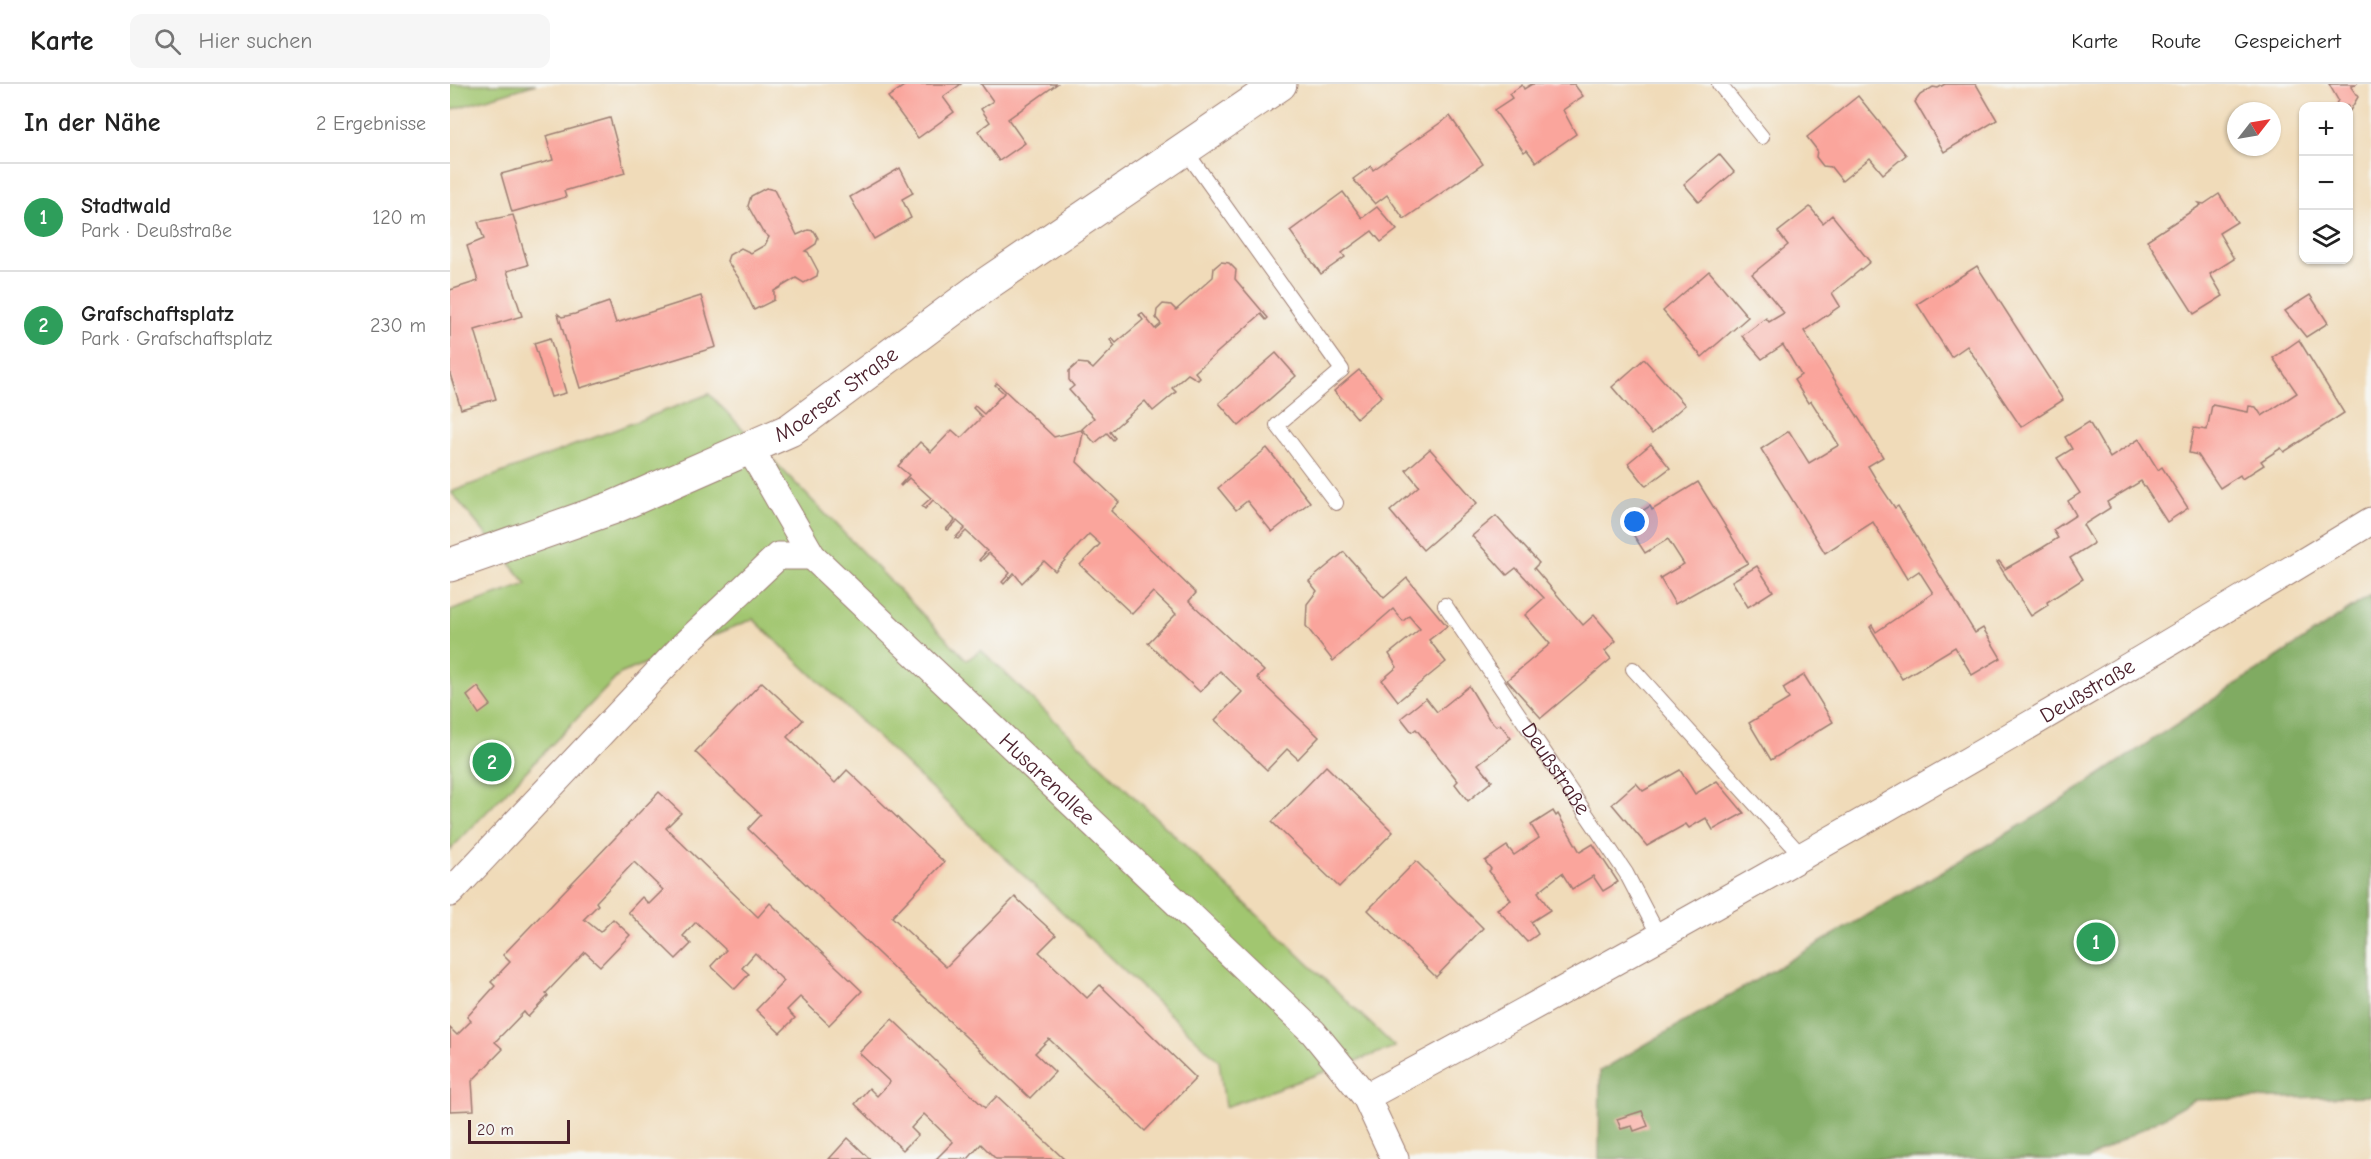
<!DOCTYPE html>
<html lang="de">
<meta charset="utf-8">
<style>
body{margin:0;font-family:"Comic Neue",sans-serif;background:#f6f6f6;color:#222}
.controls{position:absolute;right:18px;top:18px;display:grid;overflow:hidden;border-radius:12px;box-shadow:0 2px 4px #0004}
.controls button{width:54px;height:54px;display:grid;place-items:center;padding:0;border:0;border-bottom:2px solid #e0e0e0;background:#fff;color:#222;font:30px sans-serif}
.compass{position:absolute;left:1777px;top:18px;width:54px;height:54px;border-radius:50%;background:#fff;box-shadow:0 2px 4px #0004;rotate:59deg}
.scale{position:absolute;left:18px;bottom:15px;width:102px;box-sizing:border-box;padding-left:6px;border:3px solid #4a1f2b;border-top:0;font-size:16px;line-height:21px;white-space:nowrap;color:#4a1f2b;-webkit-text-stroke:4px #f6f6f2;paint-order:stroke}
.you{position:absolute;left:1185px;top:438px;width:21px;height:21px;margin:-15px;border:4px solid #fff;border-radius:50%;background:#1a73e8;box-shadow:0 0 0 9px #1a73e833}
.badge{display:grid;place-items:center;width:39px;height:39px;border-radius:50%;background:#111827;color:#fff;font-size:20px;font-weight:700}
.pin{position:absolute;translate:-50% -50%;border:3px solid #fff;box-shadow:0 2px 6px #0006}
.list{margin:0;padding:0;list-style:none}
h2{display:flex;justify-content:space-between;align-items:center;height:78px;margin:0;padding:0 24px;font-size:26px}
h2 small{font-size:20px;font-weight:400;color:#767676}
.list li{display:grid;grid-template-columns:39px 1fr auto;gap:18px;align-items:center;box-sizing:border-box;height:108px;padding:0 24px;border-top:2px solid #e0e0e0}
.list b{display:block;font-size:22px;white-space:nowrap}
.list p{margin:0;font-size:20px;white-space:nowrap;color:#767676}
.list em{font-size:20px;font-style:normal;color:#767676}
.icon{flex:none;width:33px;height:33px;fill:none;stroke:currentColor;stroke-width:2;stroke-linecap:round;stroke-linejoin:round}
.map{position:relative;flex:none;width:1921px;height:1075px;overflow:hidden}
header{display:flex;align-items:center;gap:36px;box-sizing:border-box;height:84px;padding:0 30px;background:#fff;border-bottom:2px solid #e0e0e0}
header strong{font-size:28px}
nav{display:flex;gap:33px;margin-inline-start:auto;font-size:21px}
.search{width:420px;height:54px;background:#f6f6f6;display:flex;align-items:center;gap:15px;box-sizing:border-box;padding:0 21px;border-radius:12px;color:#767676;font-size:22px}
main{display:flex}
aside{flex:1;background:#fff}
.map>svg:first-child{display:block}
.green{fill:#a1c670;stroke:#76724e;stroke-width:1.5}
.forest{fill:#80ab62;stroke:#656546;stroke-width:1.5}
.building{fill:#faa59c}
.lines{fill:none;stroke-linecap:round;stroke-linejoin:round}
.service-casing{stroke:#9d7d72;stroke-width:16}
.minor-casing{stroke:#9d7d72;stroke-width:29}
.secondary-casing{stroke:#9d7d72;stroke-width:35}
.service{stroke:#fff;stroke-width:14}
.minor{stroke:#fff;stroke-width:27}
.secondary{stroke:#fff;stroke-width:33}
.labels{text-anchor:middle;dominant-baseline:central;stroke-width:4.5;stroke-linejoin:round;paint-order:stroke}
.street-label{font-size:22px;fill:#4a1f2b;stroke:#f6f6f2}
</style>
<header>
<strong>Karte</strong>
<div class="search"><svg class="icon" aria-label="search" viewBox="0 0 24 24"><circle cx="10" cy="10" r="6"/><path d="M15 15l6 6"/></svg>Hier suchen</div>
<nav><a>Karte</a><a>Route</a><a>Gespeichert</a></nav>
</header>
<main>
<aside>
<h2>In der Nähe<small>2 Ergebnisse</small></h2>
<ul class="list">
<li><span class="badge" style="background:#2e9e5b">1</span><div><b>Stadtwald</b><p>Park · Deußstraße</p></div><em>120 m</em></li>
<li><span class="badge" style="background:#2e9e5b">2</span><div><b>Grafschaftsplatz</b><p>Park · Grafschaftsplatz</p></div><em>230 m</em></li>
</ul>
</aside>
<div class="map">
<svg width="1921" height="1075" viewBox="0 0 1921 1075">
<rect width="100%" height="100%" fill="#f6f6f2"/>
<filter id="ink" filterUnits="userSpaceOnUse"><feTurbulence type="fractalNoise" baseFrequency=".0167" numOctaves="2"/><feDisplacementMap in="SourceGraphic" scale="12" xChannelSelector="R" yChannelSelector="G"/><feConvolveMatrix kernelMatrix="1 2 1 2 8 2 1 2 1" color-interpolation-filters="sRGB"/></filter>
<filter id="wash" filterUnits="userSpaceOnUse"><feTurbulence type="fractalNoise" baseFrequency=".008" numOctaves="4" result="noise"/><feDisplacementMap in="SourceGraphic" scale="24" xChannelSelector="R" yChannelSelector="G"/><feGaussianBlur stdDeviation="1.35" result="paint"/><feColorMatrix in="noise" values="0 0 0 0 0 0 0 0 0 0 0 0 0 0 0 0 0 1.4 0 .05"/><feComposite in="paint" operator="in"/></filter>
<g filter="url(#wash)">
<rect width="100%" height="100%" fill="#f0dbb9"/>
<g class="green">
<polygon points="0,0 86,0 0,26"/>
<polygon points="259,310 517,576 531,566 945,963 775,1023 769,977 303,535 170,590 0,766 0,527 77,500 1,408"/>
</g>
<polygon class="forest" points="1921,511 1921,1012 1744,1016 1638,1075 1149,1075 1150,987 1592,729"/>
<g id="blocks">
<g class="building">
<polygon points="457,0 511,0 493,13 504,28 468,54 438,13"/>
<polygon points="531,0 607,0 558,35 575,59 549,77 528,47 540,38 531,25 543,17"/>
<polygon points="1082,0 1124,0 1133,12 1113,26 1126,50 1086,78 1077,66 1074,68 1044,26 1062,14 1059,10 1072,1 1074,5"/>
<polygon points="1495,0 1526,0 1547,36 1494,68 1465,18 1470,11 1483,3 1488,4"/>
<polygon points="1879,0 1906,0 1901,3 1908,13 1898,30 1898,22 1885,22 1888,16"/>
<polygon points="1408,12 1456,71 1433,90 1420,74 1392,97 1381,83 1373,82 1366,73 1367,66 1357,53"/>
<polygon points="1000,32 1033,80 954,135 937,111 925,120 903,95 921,82 923,86"/>
<polygon points="160,34 175,89 114,107 116,113 62,128 51,90 103,76 96,52"/>
<polygon points="1269,70 1284,88 1249,118 1234,100"/>
<polygon points="450,84 463,109 452,115 461,134 424,155 400,113"/>
<polygon points="316,104 324,106 347,151 358,146 364,147 368,154 366,160 355,167 358,168 368,187 367,192 354,199 346,194 324,207 324,216 304,226 290,196 277,177 279,171 291,164 301,169 315,161 319,153 312,147 298,122 301,112"/>
<polygon points="893,108 912,134 927,123 947,146 931,158 922,147 892,169 895,173 871,190 840,147"/>
<polygon points="1769,110 1787,138 1769,149 1784,175 1760,190 1773,212 1744,230 1697,156 1751,121 1749,119 1754,120"/>
<polygon points="1360,123 1373,139 1382,131 1420,178 1382,209 1390,222 1354,247 1433,373 1418,382 1427,397 1445,424 1448,422 1525,549 1533,544 1551,574 1522,591 1505,563 1452,595 1420,543 1422,541 1426,548 1483,509 1469,487 1457,495 1423,438 1375,469 1311,365 1339,347 1359,379 1389,361 1361,317 1358,319 1344,296 1351,291 1333,261 1312,275 1292,252 1316,234 1319,238 1334,229 1302,190 1338,161 1328,148"/>
<polygon points="63,131 78,181 57,187 72,232 25,246 46,315 11,325 0,290 0,206 28,197 17,162 34,155 28,138"/>
<polygon points="771,178 779,179 786,186 785,195 818,234 816,236 811,230 745,288 750,294 748,296 738,290 722,304 726,308 703,327 695,317 660,348 665,354 663,356 657,349 645,359 632,345 644,334 619,306 624,302 619,296 619,287 628,279 637,280 643,285 665,262 660,256 662,254 666,259 693,236 689,231 692,229 705,245 711,240 706,234 707,226 713,220 721,221 726,226 763,193 764,184"/>
<polygon points="1527,182 1613,316 1571,343 1517,262 1501,273 1467,220"/>
<polygon points="1259,187 1298,233 1252,273 1213,227"/>
<polygon points="1860,211 1878,239 1856,253 1835,227"/>
<polygon points="251,212 266,263 130,304 108,230 112,233 125,230 159,218 166,239"/>
<polygon points="100,254 116,309 101,313 84,259"/>
<polygon points="1849,256 1894,329 1834,368 1831,364 1811,377 1814,381 1792,395 1790,391 1770,404 1748,371 1739,369 1744,344 1757,346 1762,321 1798,328 1799,322 1806,323 1812,332 1847,309 1823,274"/>
<polygon points="826,269 846,292 789,342 769,319"/>
<polygon points="1194,275 1235,321 1202,350 1162,303"/>
<polygon points="909,286 932,312 907,334 884,307"/>
<polygon points="547,299 604,353 631,346 633,349 627,378 669,418 661,427 746,509 739,517 814,587 807,594 869,653 848,675 837,665 817,686 765,636 792,608 770,587 750,608 698,559 726,530 703,508 682,530 630,481 650,460 639,450 605,487 594,477 572,499 564,489 554,500 552,498 560,489 539,469 531,477 529,476 537,467 516,447 508,455 505,454 515,444 507,437 498,446 496,445 505,436 483,416 475,425 472,422 481,414 459,394 451,402 450,401 459,391 448,382 470,358 481,368 502,346 511,354 532,333 523,324 525,322 534,330 554,309 545,301"/>
<polygon points="1639,338 1660,374 1689,355 1708,386 1712,383 1738,424 1717,438 1691,397 1657,418 1660,424 1633,441 1644,459 1620,474 1633,495 1597,518 1598,521 1581,532 1547,478 1549,477 1555,485 1592,464 1608,454 1603,446 1626,431 1618,417 1630,409 1607,374 1622,365 1615,353"/>
<polygon points="1201,360 1220,384 1196,402 1178,379"/>
<polygon points="817,364 860,418 822,448 797,417 786,426 768,404"/>
<polygon points="980,365 1027,419 973,466 940,427 969,402 956,386"/>
<polygon points="1248,398 1298,479 1225,520 1210,494 1234,480 1218,455 1195,469 1179,444 1193,435 1189,429 1200,422 1202,426"/>
<polygon points="1046,432 1089,479 1084,484 1133,541 1144,531 1166,557 1155,567 1161,575 1091,634 1057,596 1100,560 1075,531 1094,514 1066,484 1057,491 1022,452"/>
<polygon points="894,468 934,514 957,494 997,542 979,556 996,578 948,617 932,596 947,583 939,570 970,545 959,532 953,537 943,525 883,577 856,542 857,520 867,507 859,497"/>
<polygon points="1307,482 1323,507 1298,523 1282,497"/>
<polygon points="1354,591 1383,638 1321,676 1299,639 1339,615 1333,604"/>
<polygon points="312,598 353,636 337,653 385,699 397,686 494,778 442,833 496,883 565,813 606,851 589,868 637,914 650,901 746,994 695,1047 599,955 585,969 605,988 580,1014 298,745 311,731 245,668"/>
<polygon points="1019,602 1039,635 1046,642 1050,640 1061,654 1028,680 1042,697 1018,717 1005,700 1008,697 966,645 962,648 951,634 976,614 987,628"/>
<polygon points="28,603 41,621 29,630 17,612"/>
<polygon points="876,682 943,748 889,803 822,738"/>
<polygon points="1230,686 1245,710 1267,697 1294,729 1263,746 1256,734 1239,744 1236,740 1197,762 1162,720 1186,699 1193,707"/>
<polygon points="209,708 231,729 216,744 308,833 320,819 412,907 379,941 350,913 337,926 345,934 330,949 306,926 334,897 305,869 292,884 299,890 285,905 261,882 276,866 246,838 233,852 241,860 226,875 178,828 192,813 199,820 213,806 184,778 146,818 148,821 134,835 150,848 163,835 180,851 150,882 135,868 96,909 98,912 78,933 74,928 45,958 53,965 22,997 24,1026 0,1027 0,944 7,951 21,937 17,933 45,902 41,898 60,878 53,871"/>
<polygon points="1103,727 1106,732 1108,730 1130,768 1143,760 1168,798 1153,807 1143,792 1122,805 1112,789 1088,808 1100,826 1081,838 1088,850 1077,858 1047,825 1061,816 1039,787 1041,785 1035,777 1057,762 1064,771 1089,754 1081,741"/>
<polygon points="966,777 1033,844 986,893 918,826"/>
<polygon points="442,935 535,1024 547,1012 614,1075 546,1075 531,1060 518,1075 486,1075 503,1058 474,1030 461,1044 468,1051 453,1066 405,1020 419,1004 427,1012 440,998 409,969"/>
<polygon points="1192,1027 1198,1042 1184,1047 1182,1042 1171,1045 1167,1035"/>
<polygon points="398,1054 420,1075 379,1075"/>
</g>
</g>
</g>
<g filter="url(#ink)">
<use href="#blocks" fill-opacity="0" stroke="#9d7d72" stroke-width="1.5"/>
<g class="lines">
<defs>
<g id="service">
<polyline points="1269,0 1312,53"/>
<polyline points="735,66 892,286 827,341 886,419"/>
<path id="s1" d="M 995,521 L 1176,789 L 1210,854"/>
<polyline points="1183,585 1352,772"/>
</g>
<g id="minor">
<path id="s2" d="M 299,363 L 362,472 L 863,948 L 916,1013 L 945,1075"/>
<polyline points="0,809 234,561 328,472 362,472"/>
<path id="s3" d="M 916,1013 C 1256,831 1591,638 1921,437"/>
</g>
<g id="secondary">
<path id="s4" d="M 0,481 L 162,424 L 340,346 L 535,201 L 830,0"/>
</g>
</defs>
<use href="#service" class="service-casing"/>
<use href="#minor" class="minor-casing"/>
<use href="#secondary" class="secondary-casing"/>
<use href="#service" class="service"/>
<use href="#minor" class="minor"/>
<use href="#secondary" class="secondary"/>
</g>
</g>
<g class="labels">
<g class="street-label">
<text stroke="none"><textPath href="#s4" startOffset="424">Moerser Straße</textPath></text>
<text stroke="none"><textPath href="#s3" startOffset="828">Deußstraße</textPath></text>
<text stroke="none"><textPath href="#s1" startOffset="198">Deußstraße</textPath></text>
<text stroke="none"><textPath href="#s2" startOffset="450">Husarenallee</textPath></text>
</g>
</g>
</svg>
<div class="controls">
<button>+</button>
<button>−</button>
<button><svg class="icon" aria-label="layers" viewBox="0 0 24 24"><path d="M12 4l9 5-9 5-9-5zM3 14l9 5 9-5"/></svg></button>
</div>
<svg class="compass" viewBox="-18 -18 36 36"><path d="M0-13l5 13h-10z" fill="#e53935"/><path d="M0 13l5-13h-10z" fill="#767676"/></svg>
<div class="scale">20 m</div>
<div class="you"></div>
<div class="pin badge" style="left:1646px;top:858px;background:#2e9e5b">1</div>
<div class="pin badge" style="left:42px;top:678px;background:#2e9e5b">2</div>
</div>
</main>
